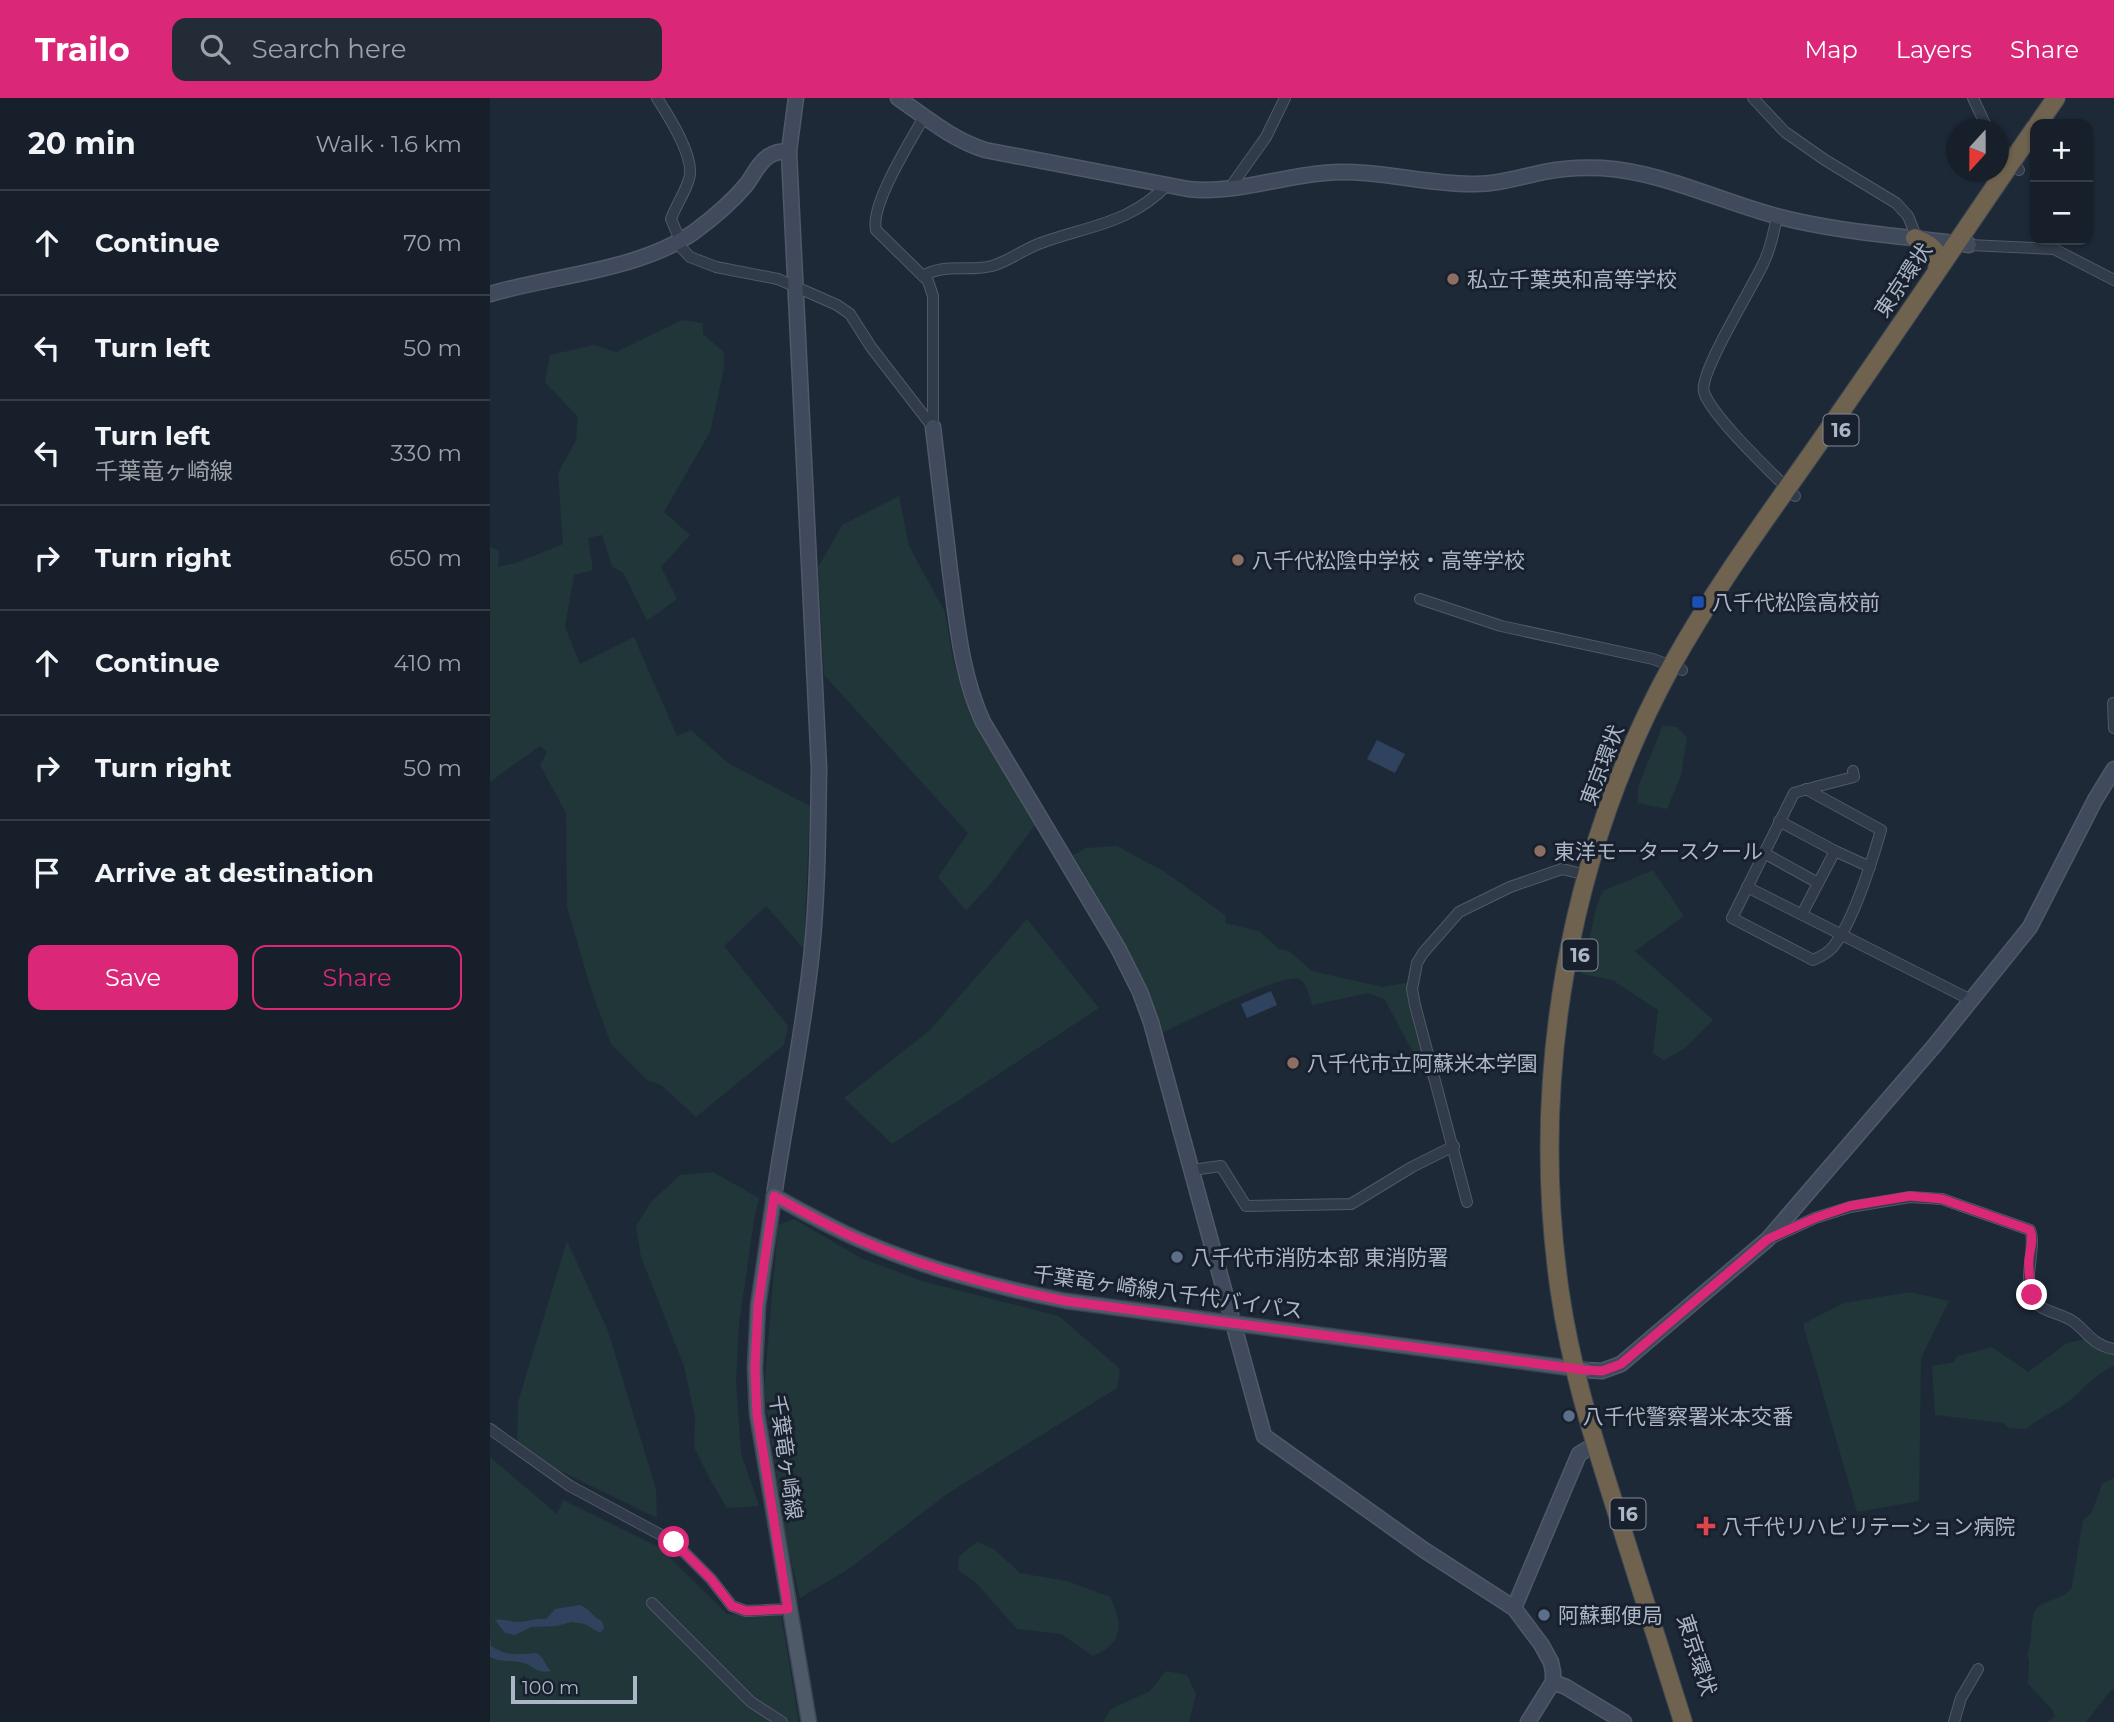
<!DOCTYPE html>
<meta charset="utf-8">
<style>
body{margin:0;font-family:Montserrat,"Noto Sans JP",sans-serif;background:#232c36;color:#f1f3f6}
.controls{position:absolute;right:21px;top:21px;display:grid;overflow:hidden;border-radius:14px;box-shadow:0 2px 5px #0004}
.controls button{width:63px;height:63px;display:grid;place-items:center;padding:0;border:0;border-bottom:2px solid #353d47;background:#161f2a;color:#f1f3f6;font:35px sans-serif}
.compass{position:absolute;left:1456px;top:21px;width:63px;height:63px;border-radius:50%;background:#161f2a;box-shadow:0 2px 5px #0004;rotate:201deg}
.scale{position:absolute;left:21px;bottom:18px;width:126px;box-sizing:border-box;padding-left:7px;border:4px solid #acb6c6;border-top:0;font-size:19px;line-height:24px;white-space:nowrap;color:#acb6c6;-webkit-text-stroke:5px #18202d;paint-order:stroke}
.stop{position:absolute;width:21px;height:21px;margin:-16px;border:5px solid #db2777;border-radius:50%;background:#fff}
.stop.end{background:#db2777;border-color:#fff;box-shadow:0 2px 7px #0008}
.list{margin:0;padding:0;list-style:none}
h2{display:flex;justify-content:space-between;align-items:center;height:91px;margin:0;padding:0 28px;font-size:30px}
h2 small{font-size:23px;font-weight:400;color:#9ea2a8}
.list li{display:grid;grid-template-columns:46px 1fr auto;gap:21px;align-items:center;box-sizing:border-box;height:105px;padding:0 28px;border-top:2px solid #353d47}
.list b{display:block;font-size:26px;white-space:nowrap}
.list p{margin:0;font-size:23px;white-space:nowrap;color:#9ea2a8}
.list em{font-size:23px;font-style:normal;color:#9ea2a8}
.actions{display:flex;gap:14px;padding:21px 28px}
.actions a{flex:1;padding:16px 0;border:2px solid #db2777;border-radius:14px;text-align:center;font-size:24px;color:#db2777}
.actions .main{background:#db2777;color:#fff}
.icon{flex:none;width:38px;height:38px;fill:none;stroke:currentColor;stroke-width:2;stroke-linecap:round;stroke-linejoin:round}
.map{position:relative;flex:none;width:1624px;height:1624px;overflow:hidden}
header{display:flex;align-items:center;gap:42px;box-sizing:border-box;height:98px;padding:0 35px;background:#db2777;color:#fff}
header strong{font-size:33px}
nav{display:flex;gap:38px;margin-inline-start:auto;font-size:24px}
.search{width:490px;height:63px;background:#232c36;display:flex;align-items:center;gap:18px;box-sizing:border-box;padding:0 24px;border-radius:14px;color:#9ea2a8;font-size:26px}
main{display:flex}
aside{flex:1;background:#161f2a}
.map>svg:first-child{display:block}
.green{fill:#203639}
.water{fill:#2f435f}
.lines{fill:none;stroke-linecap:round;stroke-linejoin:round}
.street-casing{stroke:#4f5967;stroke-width:12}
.secondary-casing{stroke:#4f5967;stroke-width:17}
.primary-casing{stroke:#3b4452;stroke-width:17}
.highway-casing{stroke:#3c4653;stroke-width:20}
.street{stroke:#323b49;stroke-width:10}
.secondary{stroke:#404a5c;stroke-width:14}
.primary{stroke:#4f5a69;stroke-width:14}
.highway{stroke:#6f624e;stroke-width:18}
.route{stroke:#db2777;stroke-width:9}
.education-dot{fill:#8d6e63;stroke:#18202d;stroke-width:2.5}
.transit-dot{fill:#1a4fb4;stroke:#18202d;stroke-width:2.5}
.service-dot{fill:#5c6f8a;stroke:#18202d;stroke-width:2.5}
.health-dot{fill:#e0444e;stroke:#18202d;stroke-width:2.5}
.labels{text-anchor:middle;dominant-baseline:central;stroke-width:6;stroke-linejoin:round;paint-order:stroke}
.shield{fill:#18202d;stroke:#808998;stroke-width:2}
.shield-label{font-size:19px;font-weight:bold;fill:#acb6c6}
.poi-label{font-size:21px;fill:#acb6c6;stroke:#18202d;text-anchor:start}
.street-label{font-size:21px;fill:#acb6c6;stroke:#18202d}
</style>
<header>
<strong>Trailo</strong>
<div class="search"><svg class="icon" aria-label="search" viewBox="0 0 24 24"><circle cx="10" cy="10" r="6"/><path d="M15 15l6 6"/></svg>Search here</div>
<nav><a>Map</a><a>Layers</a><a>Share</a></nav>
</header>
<main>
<aside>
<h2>20 min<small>Walk · 1.6 km</small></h2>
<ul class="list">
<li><svg class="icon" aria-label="ahead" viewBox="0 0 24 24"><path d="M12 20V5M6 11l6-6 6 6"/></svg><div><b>Continue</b></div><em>70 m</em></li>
<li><svg class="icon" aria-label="left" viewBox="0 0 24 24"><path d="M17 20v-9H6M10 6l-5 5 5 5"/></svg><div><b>Turn left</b></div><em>50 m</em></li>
<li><svg class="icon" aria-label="left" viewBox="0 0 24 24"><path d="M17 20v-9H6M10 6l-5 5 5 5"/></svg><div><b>Turn left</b><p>千葉竜ヶ崎線</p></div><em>330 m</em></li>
<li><svg class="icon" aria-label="right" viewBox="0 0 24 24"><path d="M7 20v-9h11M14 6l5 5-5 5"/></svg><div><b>Turn right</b></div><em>650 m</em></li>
<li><svg class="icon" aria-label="ahead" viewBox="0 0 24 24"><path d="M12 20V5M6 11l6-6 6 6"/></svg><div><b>Continue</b></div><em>410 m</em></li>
<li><svg class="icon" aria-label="right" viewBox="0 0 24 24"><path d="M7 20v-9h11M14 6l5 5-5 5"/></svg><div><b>Turn right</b></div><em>50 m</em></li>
<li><svg class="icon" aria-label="arrive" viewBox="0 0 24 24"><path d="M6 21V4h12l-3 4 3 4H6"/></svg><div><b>Arrive at destination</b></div></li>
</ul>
<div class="actions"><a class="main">Save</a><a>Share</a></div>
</aside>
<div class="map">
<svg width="1624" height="1624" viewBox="0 0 1624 1624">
<rect width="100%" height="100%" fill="#1e2938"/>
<g class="green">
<polygon points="192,222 213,225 213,236 234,254 234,270 220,334 174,414 200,437 171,469 187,501 157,523 134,476 122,468 112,437 98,440 103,472 84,477 75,529 90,566 144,539 187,638 201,632 238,665 320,708 314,851 276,808 234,848 298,928 294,947 206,1019 171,987 157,982 121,946 101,891 77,809 76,715 50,667 57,654 50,648 0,684 0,449 9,453 8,469 26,465 73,446 68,375 86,342 88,319 55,284 60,257 104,247 126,254"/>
<polygon points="409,398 419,448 455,514 463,562 479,614 545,727 504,782 476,813 448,779 478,735 334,577 328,469 352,427"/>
<polygon points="1173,627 1187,629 1197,639 1191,677 1177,711 1148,705 1148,689"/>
<path d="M 627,748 L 675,774 L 736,818 L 735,825 L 769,833 L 789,851 L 799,853 L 822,873 L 893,889 L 919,884 L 942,990 L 895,902 L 879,895 L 822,907 C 820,900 817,887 811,882 C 799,871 690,927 671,935 C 651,870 617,815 583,757 L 596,750 Z"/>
<polygon points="1163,772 1194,818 1145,853 1223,922 1195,950 1174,962 1163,955 1168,912 1122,882 1092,876 1106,810 1113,793"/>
<polygon points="537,821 609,910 402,1046 354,1000 440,932"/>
<polygon points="223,1074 269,1100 264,1122 249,1227 246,1283 251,1355 269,1408 237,1410 221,1383 204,1349 205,1320 194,1268 151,1159 146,1128 161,1104 190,1077"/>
<polygon points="304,1121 371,1160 435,1184 569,1218 630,1271 627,1290 457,1396 360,1470 310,1500 296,1442 274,1291 288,1127"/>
<polygon points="77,1143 118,1233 166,1391 167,1420 27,1352 28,1304"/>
<polygon points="1420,1194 1459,1203 1431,1260 1429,1403 1367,1414 1313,1226 1354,1205"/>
<path d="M 1595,1241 L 1624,1251 L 1624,1268 C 1604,1276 1595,1291 1579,1303 C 1565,1314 1549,1320 1536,1331 L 1518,1330 L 1514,1325 L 1445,1317 L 1442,1268 L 1464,1264 L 1467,1258 L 1502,1249 L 1538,1274 L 1577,1245 Z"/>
<polygon points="0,1359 67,1416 73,1402 169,1449 237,1516 291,1517 309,1624 0,1624"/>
<path d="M 1624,1380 L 1624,1591 L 1621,1592 L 1596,1624 L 1557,1624 L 1565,1619 L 1562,1611 L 1538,1586 L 1539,1562 L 1537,1556 C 1544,1542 1539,1524 1545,1513 C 1553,1500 1574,1503 1582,1489 L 1593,1422 L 1602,1414 L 1612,1386 Z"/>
<path d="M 487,1444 L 504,1451 L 530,1475 L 577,1483 L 620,1499 C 633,1526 634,1545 603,1558 L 571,1536 L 527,1531 L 486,1485 L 468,1472 L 469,1458 Z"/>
<polygon points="676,1573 697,1577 706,1596 699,1624 613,1624 621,1611 660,1593"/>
</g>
<g class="water">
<polygon points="887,642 915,656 905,675 877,661"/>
<polygon points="781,893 787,907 757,920 751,906"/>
<path d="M 90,1507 C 101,1511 102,1519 112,1523 L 114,1530 L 110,1535 L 95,1526 L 81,1524 L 67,1528 L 41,1529 L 25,1537 L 15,1535 L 5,1522 C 14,1520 20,1524 28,1524 C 38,1524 45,1520 56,1521 L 65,1511 Z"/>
<path d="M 0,1539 L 1,1548 C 12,1555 20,1557 34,1556 C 35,1556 45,1555 46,1555 C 54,1558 55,1568 61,1573 C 47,1576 45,1569 34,1565 C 22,1561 13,1566 0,1559 Z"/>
</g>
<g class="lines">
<defs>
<g id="street">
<path d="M 167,0 C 178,17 206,60 199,81 C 195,95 186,107 181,121 L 190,142"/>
<polyline points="1263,0 1295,34 1335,62 1406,105 1418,118 1424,133 1423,140"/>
<polyline points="1483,0 1498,32"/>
<path d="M 434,19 C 420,44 380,107 386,132 L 438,183 L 443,198 L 443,329"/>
<polyline points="1508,44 1529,72"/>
<polyline points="739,91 776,39 795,0"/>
<path d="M 1287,118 C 1284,134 1281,149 1274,164 C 1264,187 1208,276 1214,294 C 1221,318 1285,378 1305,398"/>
<polyline points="186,144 200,159 226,169 288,181 347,207 360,216 381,249 442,328"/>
<polyline points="1479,147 1564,151 1624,182"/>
<path d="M 433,178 C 454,165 478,174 502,168 C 519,163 534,151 551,145 C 598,128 641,125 677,87"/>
<polyline points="930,501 1011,528 1163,561 1192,572"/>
<polyline points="1623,605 1624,630"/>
<path d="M 1316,691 L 1391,732 C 1382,763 1363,826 1342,850 C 1337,856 1329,859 1323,862 L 1242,820 L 1304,695 C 1324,689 1344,684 1364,679 L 1363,673"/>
<polyline points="1289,723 1345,753"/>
<polyline points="1274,755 1328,785"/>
<polyline points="1257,789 1481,902"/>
<polyline points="1312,816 1345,753 1380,769"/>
<polyline points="702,1072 731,1068 756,1108 861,1106 922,1069 964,1048"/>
<polyline points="977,1104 925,907 922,891 927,865 933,855 969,814 1020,789 1072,771 1097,777"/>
<path d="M 1282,1140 L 1325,1120 L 1360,1109 L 1420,1099 L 1452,1101 L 1540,1132 C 1548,1151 1528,1190 1548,1207 C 1558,1215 1573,1216 1584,1224 C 1598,1235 1604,1248 1624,1251"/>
<polyline points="0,1331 80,1388 184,1444 221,1481 242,1508 256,1513 298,1511"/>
<polyline points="162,1505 261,1604 292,1624"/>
<polyline points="1464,1624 1471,1600 1488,1571"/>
</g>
<g id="secondary">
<path d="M 408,0 C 437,20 461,41 495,52 L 698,91 C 744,96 788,79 834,75 C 883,70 932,86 981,86 C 1006,87 1030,79 1054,74 C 1073,70 1093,69 1112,70 C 1174,74 1231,104 1290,119 C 1352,135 1416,138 1479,147"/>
<path d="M 0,196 C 64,177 148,173 204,134 C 223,120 241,105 256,87 C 263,78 269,64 279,58 C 285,54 292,53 299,53"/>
<path d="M 443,329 C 449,377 454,425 460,473 C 467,524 471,577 493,624 L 628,850 L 650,894 L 661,924 L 774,1338 L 934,1452 L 1024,1510 L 1051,1546 L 1061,1564 L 1063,1574 L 1063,1584 L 1038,1624"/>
<path d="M 284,1098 C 296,1016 314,934 322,851 C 328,790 328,730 329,670 L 300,76 L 299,53 L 306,0"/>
<polyline points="1095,1272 1112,1273 1131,1266 1278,1141 1445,947 1540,829 1605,702 1624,671"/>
<polyline points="1024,1510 1089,1356 1104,1347"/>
<polyline points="1063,1584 1076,1589 1134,1624"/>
</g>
<path id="primary" d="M 319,1624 L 267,1316 L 265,1270 L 268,1208 L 284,1098 C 312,1113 340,1129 370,1142 C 436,1171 505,1189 576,1203 L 1095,1272"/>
<g id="highway">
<polyline points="1548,26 1566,0"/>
<path d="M 1425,140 C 1442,147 1450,152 1447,172"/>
<path d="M 1193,1624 C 1171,1554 1149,1485 1127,1415 C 1104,1342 1081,1271 1070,1195 C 1039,982 1078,756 1182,567 C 1230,480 1291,401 1347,319 C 1414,223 1479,126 1545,30"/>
</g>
</defs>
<use href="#street" class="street-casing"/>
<use href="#secondary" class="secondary-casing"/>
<use href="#primary" class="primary-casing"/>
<use href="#highway" class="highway-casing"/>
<use href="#street" class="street"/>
<use href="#secondary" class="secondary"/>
<use href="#primary" class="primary"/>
<use href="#highway" class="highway"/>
</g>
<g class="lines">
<path class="route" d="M 184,1444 L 221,1481 L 242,1508 L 256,1513 L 298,1511 L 267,1316 L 265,1270 L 268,1208 L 284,1098 C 312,1113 340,1129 370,1142 C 436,1171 506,1189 576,1203 L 1095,1272 L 1112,1273 L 1131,1266 L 1278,1141 L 1325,1120 L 1360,1108 L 1420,1098 L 1452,1101 L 1540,1132 C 1544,1142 1540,1151 1539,1161 C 1538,1173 1540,1185 1542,1197"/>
</g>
<g class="education-dot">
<circle cx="963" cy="181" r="7"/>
<circle cx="748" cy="462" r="7"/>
<circle cx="1050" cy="753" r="7"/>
<circle cx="803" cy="965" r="7"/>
</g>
<rect class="transit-dot" x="1201" y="497" width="14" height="14" rx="3.5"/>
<g class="service-dot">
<circle cx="687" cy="1159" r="7"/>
<circle cx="1079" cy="1318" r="7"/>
<circle cx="1054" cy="1517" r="7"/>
</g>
<path class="health-dot" d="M1212.5 1417.5h7v7h7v7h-7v7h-7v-7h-7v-7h7z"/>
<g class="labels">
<g class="shield">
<rect x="1333.5" y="316.5" width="35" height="31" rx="5"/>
<rect x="1072.5" y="841.5" width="35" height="31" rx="5"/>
<rect x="1120.5" y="1400.5" width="35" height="31" rx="5"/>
</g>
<g class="shield-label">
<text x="1351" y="332">16</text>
<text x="1090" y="857">16</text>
<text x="1138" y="1416">16</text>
</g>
<g class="poi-label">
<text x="977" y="181">私立千葉英和高等学校</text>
<text x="762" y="462">八千代松陰中学校・高等学校</text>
<text x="1222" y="504">八千代松陰高校前</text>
<text x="1064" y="753">東洋モータースクール</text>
<text x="817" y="965">八千代市立阿蘇米本学園</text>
<text x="701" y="1159">八千代市消防本部 東消防署</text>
<text x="1093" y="1318">八千代警察署米本交番</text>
<text x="1232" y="1428">八千代リハビリテーション病院</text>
<text x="1068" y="1517">阿蘇郵便局</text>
</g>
<g class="street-label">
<text transform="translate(1413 182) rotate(-56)">東京環状</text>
<text transform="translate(1112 667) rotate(-69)">東京環状</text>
<text transform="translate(678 1194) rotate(8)">千葉竜ヶ崎線八千代バイパス</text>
<text transform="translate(296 1359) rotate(82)">千葉竜ヶ崎線</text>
<text transform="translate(1207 1557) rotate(72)">東京環状</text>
</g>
</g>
</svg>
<div class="controls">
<button>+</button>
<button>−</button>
</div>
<svg class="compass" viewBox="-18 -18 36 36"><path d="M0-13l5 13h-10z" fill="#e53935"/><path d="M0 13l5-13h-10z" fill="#9ea2a8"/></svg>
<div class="scale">100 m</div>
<div class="stop" style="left:184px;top:1444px"></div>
<div class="stop end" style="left:1542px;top:1197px"></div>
</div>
</main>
